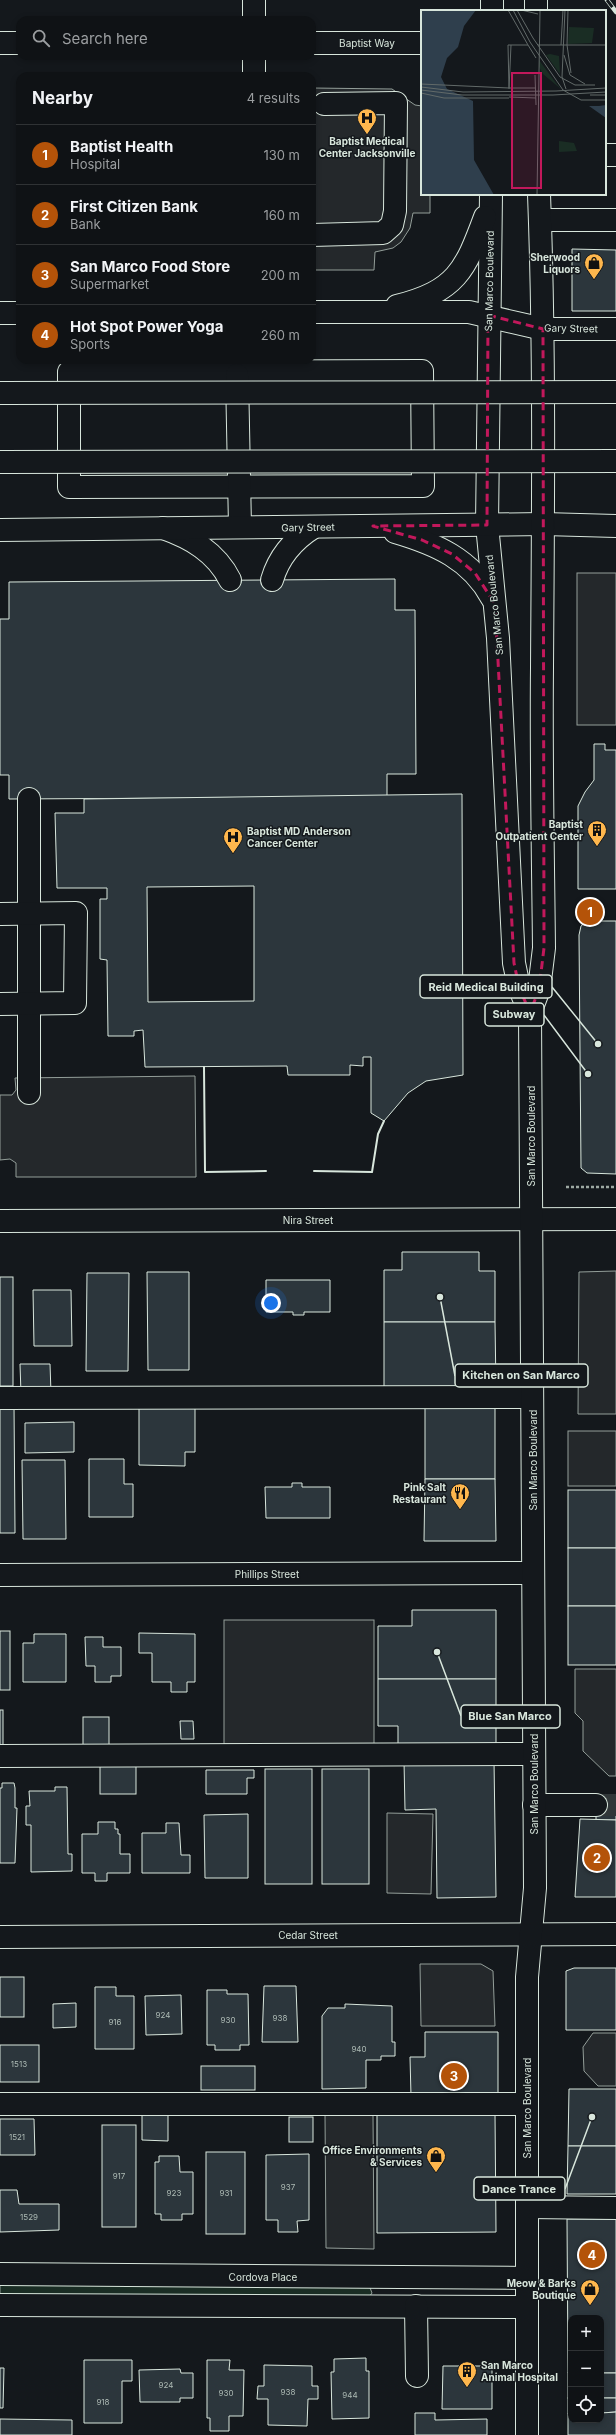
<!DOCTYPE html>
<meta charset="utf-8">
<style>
body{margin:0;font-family:Inter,sans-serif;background:#181b1e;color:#f1f3f6}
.controls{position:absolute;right:12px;bottom:12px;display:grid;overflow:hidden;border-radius:8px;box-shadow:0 2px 6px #0003}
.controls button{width:36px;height:36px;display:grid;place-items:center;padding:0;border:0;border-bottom:1px solid #2f3234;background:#0f1215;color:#f1f3f6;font:20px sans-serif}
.you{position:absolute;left:271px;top:1303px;width:14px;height:14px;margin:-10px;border:3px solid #fff;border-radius:50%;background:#1a73e8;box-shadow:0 0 0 6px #1a73e833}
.badge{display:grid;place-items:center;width:26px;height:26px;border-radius:50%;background:#b45309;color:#fff;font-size:13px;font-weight:700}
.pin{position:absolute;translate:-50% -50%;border:2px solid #fff;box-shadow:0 1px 4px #0006}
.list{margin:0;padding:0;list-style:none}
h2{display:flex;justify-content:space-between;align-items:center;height:52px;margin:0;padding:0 16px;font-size:17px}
h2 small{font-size:13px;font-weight:400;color:#9b9ea0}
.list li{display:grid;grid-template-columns:26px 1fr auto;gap:12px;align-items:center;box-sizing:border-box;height:60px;padding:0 16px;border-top:1px solid #2f3234}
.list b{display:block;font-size:15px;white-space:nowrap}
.list p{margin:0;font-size:13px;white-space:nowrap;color:#9b9ea0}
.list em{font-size:13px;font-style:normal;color:#9b9ea0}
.icon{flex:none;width:22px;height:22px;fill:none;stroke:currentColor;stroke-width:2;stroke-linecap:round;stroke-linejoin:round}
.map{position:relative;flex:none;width:616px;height:2435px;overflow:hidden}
.search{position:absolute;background:#0f1215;box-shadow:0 2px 6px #0003;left:16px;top:16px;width:300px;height:44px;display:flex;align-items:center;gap:10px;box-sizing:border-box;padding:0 14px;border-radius:12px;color:#9b9ea0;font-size:15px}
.panel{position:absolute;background:#0f1215;box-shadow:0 2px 6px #0003;left:16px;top:72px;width:300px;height:292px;border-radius:12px}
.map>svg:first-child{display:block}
.green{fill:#1a2d24;stroke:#939e99}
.parking{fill:#24282b;stroke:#939e99}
.building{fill:#2c363c;stroke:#d8e6dc;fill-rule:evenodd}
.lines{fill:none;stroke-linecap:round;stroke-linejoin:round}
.minor-tunnel{stroke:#313739;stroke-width:22;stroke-dasharray:22 11;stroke-linecap:butt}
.minor-casing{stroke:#d8e6dc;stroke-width:24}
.major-casing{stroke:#d8e6dc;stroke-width:24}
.path{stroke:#9da8a2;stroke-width:2.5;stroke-dasharray:3 2;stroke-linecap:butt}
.minor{stroke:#14181c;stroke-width:22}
.major{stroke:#14181c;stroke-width:22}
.rail-casing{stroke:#d8e6dc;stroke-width:4.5}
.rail{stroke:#14181c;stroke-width:3;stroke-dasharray:9;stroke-linecap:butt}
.highway-bridge-casing{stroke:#d8e6dc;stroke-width:24;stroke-linecap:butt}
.highway-bridge{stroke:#14181c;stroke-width:22}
.wall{stroke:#d8e6dc;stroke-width:2}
.marked{fill:none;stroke:#c2185b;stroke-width:3;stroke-dasharray:8 5;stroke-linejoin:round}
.labels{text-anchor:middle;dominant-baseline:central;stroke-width:3;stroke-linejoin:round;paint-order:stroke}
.number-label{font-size:8px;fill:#adbab4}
.street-label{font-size:10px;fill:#d8e6dc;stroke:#14181c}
.poi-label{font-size:10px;font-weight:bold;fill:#d8e6dc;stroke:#14181c;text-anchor:end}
.inset-road{fill:none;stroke:#626a69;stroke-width:1}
.view{fill:#c2185b;fill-opacity:0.15;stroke:#c2185b;stroke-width:2}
.inset-edge{fill:none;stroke:#d8e6dc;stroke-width:2}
.leader{fill:none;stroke:#d8e6dc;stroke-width:1.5}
.callout-dot{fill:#d8e6dc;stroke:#14181c;stroke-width:1.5}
.callout{fill:#14181c;stroke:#d8e6dc;stroke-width:1.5}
.callout-label{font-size:11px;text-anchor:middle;font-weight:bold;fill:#d8e6dc}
</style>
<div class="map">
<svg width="616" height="2435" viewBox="0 0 616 2435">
<rect width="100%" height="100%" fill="#14181c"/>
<polygon class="green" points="0,2285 369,2285 372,2293 369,2297 0,2296"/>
<g class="parking">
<polygon points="312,88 392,89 415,105 422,106 422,194 430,194 430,213 413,213 410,228 401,242 393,248 375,252 374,270 312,270"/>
<rect x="577" y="573" width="39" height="152"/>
<polygon points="195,1076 196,1177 16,1177 16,1163 10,1159 0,1160 0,1095 12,1095 16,1090 15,1078"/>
<polygon points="616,1271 616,1414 578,1414 579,1272"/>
<rect x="568" y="1431" width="48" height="55"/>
<rect x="224" y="1620" width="150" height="124"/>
<polygon points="575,1669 616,1669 616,1776 609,1776 583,1751 583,1721 575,1713"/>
<polygon points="387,1813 433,1814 431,1894 387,1893"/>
<polygon points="420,1964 481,1964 493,1971 495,2026 421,2026"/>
<polygon points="593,2033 616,2033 616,2086 598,2086 584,2071 583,2047"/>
<polygon points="325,2114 373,2115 374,2249 326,2248"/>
</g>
<g class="building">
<polygon points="572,249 616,250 616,311 572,311"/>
<polygon points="395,579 395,610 415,610 416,774 387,774 387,797 9,799 9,775 0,775 0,619 9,619 9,582"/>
<polygon points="594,744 605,744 605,750 616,750 616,889 578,889 578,806 585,792 594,780"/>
<path d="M 462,794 L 463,1075 L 426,1081 L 408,1093 L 384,1121 L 371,1113 L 371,1057 L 363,1057 L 363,1066 L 350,1065 L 350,1075 L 288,1075 L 287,1066 L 145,1067 L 143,1030 L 134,1031 L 134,1036 L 108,1036 L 107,960 L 100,959 L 100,899 L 107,899 L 107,888 L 57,888 L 55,813 L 84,813 L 84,799 ZM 254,886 L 254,1001 L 148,1002 L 147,887 Z"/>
<polygon points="587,921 616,921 616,1174 587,1173 581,1168 579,935 581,926"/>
<polygon points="402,1252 479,1252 479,1271 495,1271 495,1322 384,1322 384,1270 402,1270"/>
<polygon points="147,1272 189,1272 189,1370 148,1370"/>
<polygon points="87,1273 129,1273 128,1371 86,1371"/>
<rect x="0" y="1277" width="13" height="109"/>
<polygon points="266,1280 330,1280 330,1312 304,1312 304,1315 293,1315 293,1312 266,1312"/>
<polygon points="33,1290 71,1290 72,1346 34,1346"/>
<polygon points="384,1322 495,1322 496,1389 384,1389"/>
<polygon points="20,1364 50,1364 51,1393 21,1394"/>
<rect x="425" y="1404" width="70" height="75"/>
<polygon points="0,1405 14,1405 15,1533 0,1533"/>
<polygon points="139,1406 195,1407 195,1452 185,1452 185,1466 139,1465"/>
<polygon points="74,1422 74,1452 25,1453 25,1423"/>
<polygon points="89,1459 124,1459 124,1484 133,1484 133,1517 89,1517"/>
<polygon points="22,1460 65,1460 66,1539 23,1539"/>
<polygon points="425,1479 495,1479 496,1541 424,1541"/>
<polygon points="292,1483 302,1483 302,1487 330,1487 330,1518 266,1518 265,1487 292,1487"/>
<rect x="568" y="1490" width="48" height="58"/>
<rect x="568" y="1548" width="48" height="58"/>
<rect x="568" y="1606" width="48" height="59"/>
<polygon points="412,1610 496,1610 496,1679 378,1679 378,1626 412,1626"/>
<rect x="0" y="1631" width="10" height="59"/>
<polygon points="139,1633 195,1634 195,1682 187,1682 187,1692 171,1692 171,1682 152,1682 152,1653 139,1653"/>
<polygon points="34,1634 66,1634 66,1682 23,1682 23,1643 34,1643"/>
<polygon points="85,1637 103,1637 103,1647 121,1647 121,1676 111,1676 111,1682 95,1682 95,1666 86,1666"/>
<polygon points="378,1679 496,1679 496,1747 398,1747 398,1726 378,1726"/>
<rect x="0" y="1710" width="3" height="38"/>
<rect x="83" y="1717" width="26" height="29"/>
<polygon points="180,1721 193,1721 194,1739 181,1739"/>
<polygon points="494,1760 496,1897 437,1898 436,1809 405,1810 404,1761"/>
<rect x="100" y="1762" width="36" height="32"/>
<rect x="265" y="1769" width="47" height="115"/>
<rect x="322" y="1769" width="47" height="115"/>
<polygon points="206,1770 254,1770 254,1778 247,1778 247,1794 206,1794"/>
<polygon points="2,1783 14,1783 15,1788 15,1808 17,1808 15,1863 0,1863 0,1788 2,1788"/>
<polygon points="55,1787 67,1787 68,1854 72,1854 72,1871 31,1872 31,1825 26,1825 26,1806 30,1806 29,1791 55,1791"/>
<rect x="596" y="1800" width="20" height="20"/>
<polygon points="248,1814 248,1878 205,1878 204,1815"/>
<polygon points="580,1819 616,1820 616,1897 575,1897"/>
<polygon points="98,1822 115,1822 115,1829 118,1829 118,1834 120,1834 120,1854 130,1854 130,1873 107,1873 107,1881 95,1881 95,1873 82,1873 82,1834 98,1834"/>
<polygon points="166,1823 179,1823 181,1855 190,1855 190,1873 142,1873 142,1833 166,1833"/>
<polygon points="574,1968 616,1968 616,2030 566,2030 566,1971"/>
<rect x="0" y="1977" width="24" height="40"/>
<polygon points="264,1986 296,1986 298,2042 262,2042"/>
<polygon points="95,1987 116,1987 116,1996 134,1996 134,2049 95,2049"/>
<polygon points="207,1990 227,1990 227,1994 248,1994 249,2045 240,2045 240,2050 215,2050 215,2045 207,2045"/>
<polygon points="181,1995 182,2034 146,2035 145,1996"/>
<polygon points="76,2003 76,2027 53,2028 53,2004"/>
<polygon points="345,2004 392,2006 392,2042 395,2042 395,2056 381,2056 381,2060 366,2060 366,2088 322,2089 322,2016 328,2008 345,2008"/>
<polygon points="425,2032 498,2032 498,2095 411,2096 410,2057 425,2057"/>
<rect x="0" y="2045" width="39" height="37"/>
<rect x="201" y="2066" width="54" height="24"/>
<polygon points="569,2089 616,2089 616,2146 568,2146"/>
<polygon points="377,2113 495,2113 496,2232 377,2233"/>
<polygon points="142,2114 168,2114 168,2141 142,2140"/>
<rect x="289" y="2117" width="24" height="25"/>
<polygon points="0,2119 34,2119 35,2155 0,2155"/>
<rect x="102" y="2125" width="34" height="102"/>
<polygon points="568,2146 616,2146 616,2194 567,2194"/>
<rect x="206" y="2152" width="39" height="82"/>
<polygon points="309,2154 309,2220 297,2221 298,2232 278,2232 278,2220 266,2220 266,2155"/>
<polygon points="159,2156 179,2156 180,2172 193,2172 193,2214 182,2214 182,2220 161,2220 161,2214 155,2214 155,2162 159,2162"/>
<polygon points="0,2190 17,2190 19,2204 59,2204 59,2230 0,2232"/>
<polygon points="567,2219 616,2219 616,2373 601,2373 601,2318 571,2318 571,2373 568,2373"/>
<polygon points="366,2358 366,2371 369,2371 369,2418 332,2419 331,2372 334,2372 334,2359"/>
<polygon points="84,2360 132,2360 132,2381 122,2381 122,2423 84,2423"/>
<polygon points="207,2360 230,2360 229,2370 244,2370 243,2416 229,2416 229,2431 210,2431 210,2418 207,2418"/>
<polygon points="264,2365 312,2366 312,2386 318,2386 318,2399 308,2399 307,2426 268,2425 268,2399 257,2399 258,2386 264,2386"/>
<polygon points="443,2366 492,2366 492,2409 442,2409"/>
<polygon points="0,2368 4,2368 3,2408 0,2408"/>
<polygon points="180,2369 181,2373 193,2373 193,2398 180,2398 180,2402 140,2402 139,2370"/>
<rect x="568" y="2373" width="3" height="25"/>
<rect x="601" y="2373" width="15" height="25"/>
<rect x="568" y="2398" width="3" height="15"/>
<polygon points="601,2398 616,2398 616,2412 601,2413"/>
<polygon points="616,2412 616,2435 568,2435 568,2413 571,2413 571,2420 601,2420 601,2413"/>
<polygon points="415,2413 435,2413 435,2420 487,2419 487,2435 415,2435"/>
<polygon points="0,2419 72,2420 72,2435 0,2435"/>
</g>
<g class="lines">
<polyline class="minor-tunnel" points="596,1805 616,1805"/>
<defs>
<g id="minor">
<polyline points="254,0 254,20"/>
<polyline points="0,43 20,43"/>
<polyline points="312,43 422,43"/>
<polyline points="254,56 254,76"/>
<polyline points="605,155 616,155"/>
<polyline points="540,220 616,220"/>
<polyline points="312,235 383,233 392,225 395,211 396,103 324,104"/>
<polyline points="543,329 616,329"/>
<polygon points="422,371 423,486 69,487 69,372"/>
<polyline points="237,375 240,527"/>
<polyline points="544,524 616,526"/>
<path d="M 163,528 C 191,538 216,552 230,580"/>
<path d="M 272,580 C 279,556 293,540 314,527"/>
<polyline points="29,799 29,1093"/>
<polyline points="0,914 76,913 75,1003 0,1004"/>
<polyline points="0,1221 616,1219"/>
<polyline points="0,1398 532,1397"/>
<polyline points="0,1575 533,1573"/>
<polyline points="0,1756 534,1754"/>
<polyline points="534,1805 596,1805"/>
<polyline points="0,1937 616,1934"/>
<polyline points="0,2104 527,2104"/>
<polyline points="527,2207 616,2208"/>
<polyline points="0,2274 527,2278"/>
<polyline points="0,2305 527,2307"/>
<polyline points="416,2306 417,2376"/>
</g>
<g id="major">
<polyline points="536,0 536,11"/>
<polyline points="492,11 492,0"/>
<polyline points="491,194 487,525 498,638 514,963 519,987 530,1013"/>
<path d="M 397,306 C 456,291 465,271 485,217"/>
<polyline points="312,312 469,312 543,329"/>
<polyline points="0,313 20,313"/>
<polyline points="0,530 544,524"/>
<path d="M 395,532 C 436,544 471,559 492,598"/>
<path d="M 527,2435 L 527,1977 L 535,1888 L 530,1013 L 539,989 L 544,948 C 543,855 541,761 542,668 C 543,510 545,352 539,194"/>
</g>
</defs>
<use href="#minor" class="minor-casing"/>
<use href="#major" class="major-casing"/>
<polyline class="path" points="566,1187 616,1187"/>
<use href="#minor" class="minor"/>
<use href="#major" class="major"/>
<defs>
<polyline id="rail" points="607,0 616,12"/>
</defs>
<use href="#rail" class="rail-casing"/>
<use href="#rail" class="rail"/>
<defs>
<g id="highway-bridge">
<polyline points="0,393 616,392"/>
<polyline points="0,462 616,461"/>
</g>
</defs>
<use href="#highway-bridge" class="highway-bridge-casing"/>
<use href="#highway-bridge" class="highway-bridge"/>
<g class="wall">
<polyline points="204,1067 205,1172 266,1171"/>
<polyline points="314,1171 372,1172 378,1134 384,1121"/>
</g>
</g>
<path class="marked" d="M 488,315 L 543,329 L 544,948 L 539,989 L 530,1013 L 519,987 L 514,963 L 495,604 L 475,573 L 452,554 L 422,540 L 373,526 L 487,525 Z"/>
<defs>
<symbol id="hospital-pin" viewBox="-11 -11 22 30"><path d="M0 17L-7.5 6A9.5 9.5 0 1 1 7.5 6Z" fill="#ffb74d" stroke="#14181c"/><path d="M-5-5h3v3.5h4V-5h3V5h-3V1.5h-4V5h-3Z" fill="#111"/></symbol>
<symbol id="shop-pin" viewBox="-11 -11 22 30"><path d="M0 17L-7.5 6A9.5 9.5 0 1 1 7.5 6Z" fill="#ffb74d" stroke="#14181c"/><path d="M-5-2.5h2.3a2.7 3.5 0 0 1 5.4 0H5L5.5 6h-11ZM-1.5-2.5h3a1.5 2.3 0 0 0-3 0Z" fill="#111"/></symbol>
<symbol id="building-pin" viewBox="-11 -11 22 30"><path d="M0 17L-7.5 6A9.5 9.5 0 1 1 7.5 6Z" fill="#ffb74d" stroke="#14181c"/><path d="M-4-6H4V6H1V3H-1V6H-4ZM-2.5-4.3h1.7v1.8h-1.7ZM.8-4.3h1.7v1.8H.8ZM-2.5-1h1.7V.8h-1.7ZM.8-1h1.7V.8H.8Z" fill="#111"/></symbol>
<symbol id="restaurant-pin" viewBox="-11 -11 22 30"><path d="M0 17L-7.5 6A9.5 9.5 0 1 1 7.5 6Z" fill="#ffb74d" stroke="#14181c"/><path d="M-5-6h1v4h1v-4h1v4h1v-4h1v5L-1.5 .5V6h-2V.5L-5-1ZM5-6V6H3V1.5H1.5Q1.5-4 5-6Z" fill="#111"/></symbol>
</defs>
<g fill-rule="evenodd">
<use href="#hospital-pin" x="356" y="107" width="22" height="30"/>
<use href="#shop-pin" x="583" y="252" width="22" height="30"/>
<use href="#building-pin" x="586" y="819" width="22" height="30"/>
<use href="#hospital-pin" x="222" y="826" width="22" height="30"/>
<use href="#restaurant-pin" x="449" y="1482" width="22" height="30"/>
<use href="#shop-pin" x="425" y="2145" width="22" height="30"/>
<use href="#shop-pin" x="579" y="2278" width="22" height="30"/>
<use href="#building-pin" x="456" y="2360" width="22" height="30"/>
</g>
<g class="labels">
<g class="number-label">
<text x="163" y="2015">924</text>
<text x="280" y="2018">938</text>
<text x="228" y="2020">930</text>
<text x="115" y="2022">916</text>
<text x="359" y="2049">940</text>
<text x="19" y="2064">1513</text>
<text x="17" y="2137">1521</text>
<text x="119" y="2176">917</text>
<text x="288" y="2187">937</text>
<text x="174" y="2193">923</text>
<text x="226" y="2193">931</text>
<text x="29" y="2217">1529</text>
<text x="166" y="2385">924</text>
<text x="288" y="2392">938</text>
<text x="226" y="2393">930</text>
<text x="350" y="2395">944</text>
<text x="103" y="2402">918</text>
</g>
<g class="street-label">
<text x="367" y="43">Baptist Way</text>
<text transform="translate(489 281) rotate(-89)">San Marco Boulevard</text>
<text transform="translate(571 328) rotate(1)">Gary Street</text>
<text transform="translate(308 527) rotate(-1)">Gary Street</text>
<text transform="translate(494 605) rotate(-96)">San Marco Boulevard</text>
<text transform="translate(531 1136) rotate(-90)">San Marco Boulevard</text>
<text x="308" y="1220">Nira Street</text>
<text transform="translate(533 1460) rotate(-90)">San Marco Boulevard</text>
<text x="267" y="1574">Phillips Street</text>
<text transform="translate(534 1784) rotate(-90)">San Marco Boulevard</text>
<text x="308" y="1935">Cedar Street</text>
<text transform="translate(527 2108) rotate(-90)">San Marco Boulevard</text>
<text x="263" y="2277">Cordova Place</text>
</g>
<g class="poi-label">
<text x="367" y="141" text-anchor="middle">Baptist Medical<tspan x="367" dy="12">Center Jacksonville</tspan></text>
<text x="580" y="257">Sherwood<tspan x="580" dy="12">Liquors</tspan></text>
<text x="583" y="824">Baptist<tspan x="583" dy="12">Outpatient Center</tspan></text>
<text x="247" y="831" text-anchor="start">Baptist MD Anderson<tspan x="247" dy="12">Cancer Center</tspan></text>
<text x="446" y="1487">Pink Salt<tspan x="446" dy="12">Restaurant</tspan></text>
<text x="422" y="2150">Office Environments<tspan x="422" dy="12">&amp; Services</tspan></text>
<text x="576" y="2283">Meow &amp; Barks<tspan x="576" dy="12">Boutique</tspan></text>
<text x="481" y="2365" text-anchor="start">San Marco<tspan x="481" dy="12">Animal Hospital</tspan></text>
</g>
</g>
<g transform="translate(421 10)">
<rect width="185" height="185" fill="#14181c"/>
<path d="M 148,17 L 173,18 L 171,33 L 147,34 ZM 129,44 L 138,46 L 139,64 L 125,45 ZM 118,50 L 135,73 L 140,79 L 122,64 L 118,57 ZM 138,131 L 153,133 L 156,141 L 138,142 Z" fill="#1a2d24"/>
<path d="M 0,0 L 55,0 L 43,16 L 37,37 L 26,48 L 20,67 L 26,79 L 52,91 L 53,150 L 73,185 L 0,185 ZM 185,95 L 185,108 L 168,96 L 178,96 Z" fill="#2f3f4d"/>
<path class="inset-road" d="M 87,0 L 107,35M 92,0 L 109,32 L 142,80 L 160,90 L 185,90M 96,0 L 112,28 L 139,67 L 154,75 L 174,75M 100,0 L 117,4M 144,0 L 141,67 L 145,79M 107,35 L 115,48M 117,35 L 185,35M 140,35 L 142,0M 146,35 L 147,0M 146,35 L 150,63M 143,45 L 149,65 L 164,74M 114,65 L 115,95M 0,74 L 88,78M 0,77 L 42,82 L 135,81 L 185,78M 88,78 L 87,35 L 107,35M 88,78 L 115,78M 88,79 L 90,35M 0,80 L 41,85 L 132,85 L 185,82M 0,83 L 23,88 L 88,88M 169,85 L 185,85M 88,87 L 115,88M 116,185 L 119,1"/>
<path class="view" d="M 91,63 L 120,63 L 120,178 L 91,178 Z"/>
<rect width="185" height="185" class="inset-edge"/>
</g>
<path class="leader" d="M598 1044L552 987M588 1074L544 1015M440 1297L455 1376M437 1652L461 1716M592 2117L565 2189"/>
<g class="callout-dot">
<circle cx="598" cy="1044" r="4"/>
<circle cx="588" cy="1074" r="4"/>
<circle cx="440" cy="1297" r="4"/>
<circle cx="437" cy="1652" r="4"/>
<circle cx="592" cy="2117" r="4"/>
</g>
<g class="callout">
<rect x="420" y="975" width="132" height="23" rx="4"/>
<rect x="485" y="1003" width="59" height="23" rx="4"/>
<rect x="455" y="1364" width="133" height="23" rx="4"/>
<rect x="461" y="1705" width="99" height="23" rx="4"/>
<rect x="474" y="2177" width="91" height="23" rx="4"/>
</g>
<g class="callout-label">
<text x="486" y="991">Reid Medical Building</text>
<text x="514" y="1018">Subway</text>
<text x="521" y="1379">Kitchen on San Marco</text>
<text x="510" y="1720">Blue San Marco</text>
<text x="519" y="2193">Dance Trance</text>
</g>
</svg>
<div class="controls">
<button>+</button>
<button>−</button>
<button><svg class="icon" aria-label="locate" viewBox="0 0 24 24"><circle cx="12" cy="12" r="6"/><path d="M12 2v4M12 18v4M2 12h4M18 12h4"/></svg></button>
</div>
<div class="you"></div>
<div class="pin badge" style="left:590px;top:912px">1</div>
<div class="pin badge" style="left:597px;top:1858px">2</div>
<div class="pin badge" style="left:454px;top:2076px">3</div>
<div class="pin badge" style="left:592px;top:2255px">4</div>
<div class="search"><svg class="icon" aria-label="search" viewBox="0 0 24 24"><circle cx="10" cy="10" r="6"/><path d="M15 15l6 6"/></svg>Search here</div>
<section class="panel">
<h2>Nearby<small>4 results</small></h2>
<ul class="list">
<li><span class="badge">1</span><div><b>Baptist Health</b><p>Hospital</p></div><em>130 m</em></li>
<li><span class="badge">2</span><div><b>First Citizen Bank</b><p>Bank</p></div><em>160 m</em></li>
<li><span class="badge">3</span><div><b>San Marco Food Store</b><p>Supermarket</p></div><em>200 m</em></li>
<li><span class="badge">4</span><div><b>Hot Spot Power Yoga</b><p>Sports</p></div><em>260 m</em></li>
</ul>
</section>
</div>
